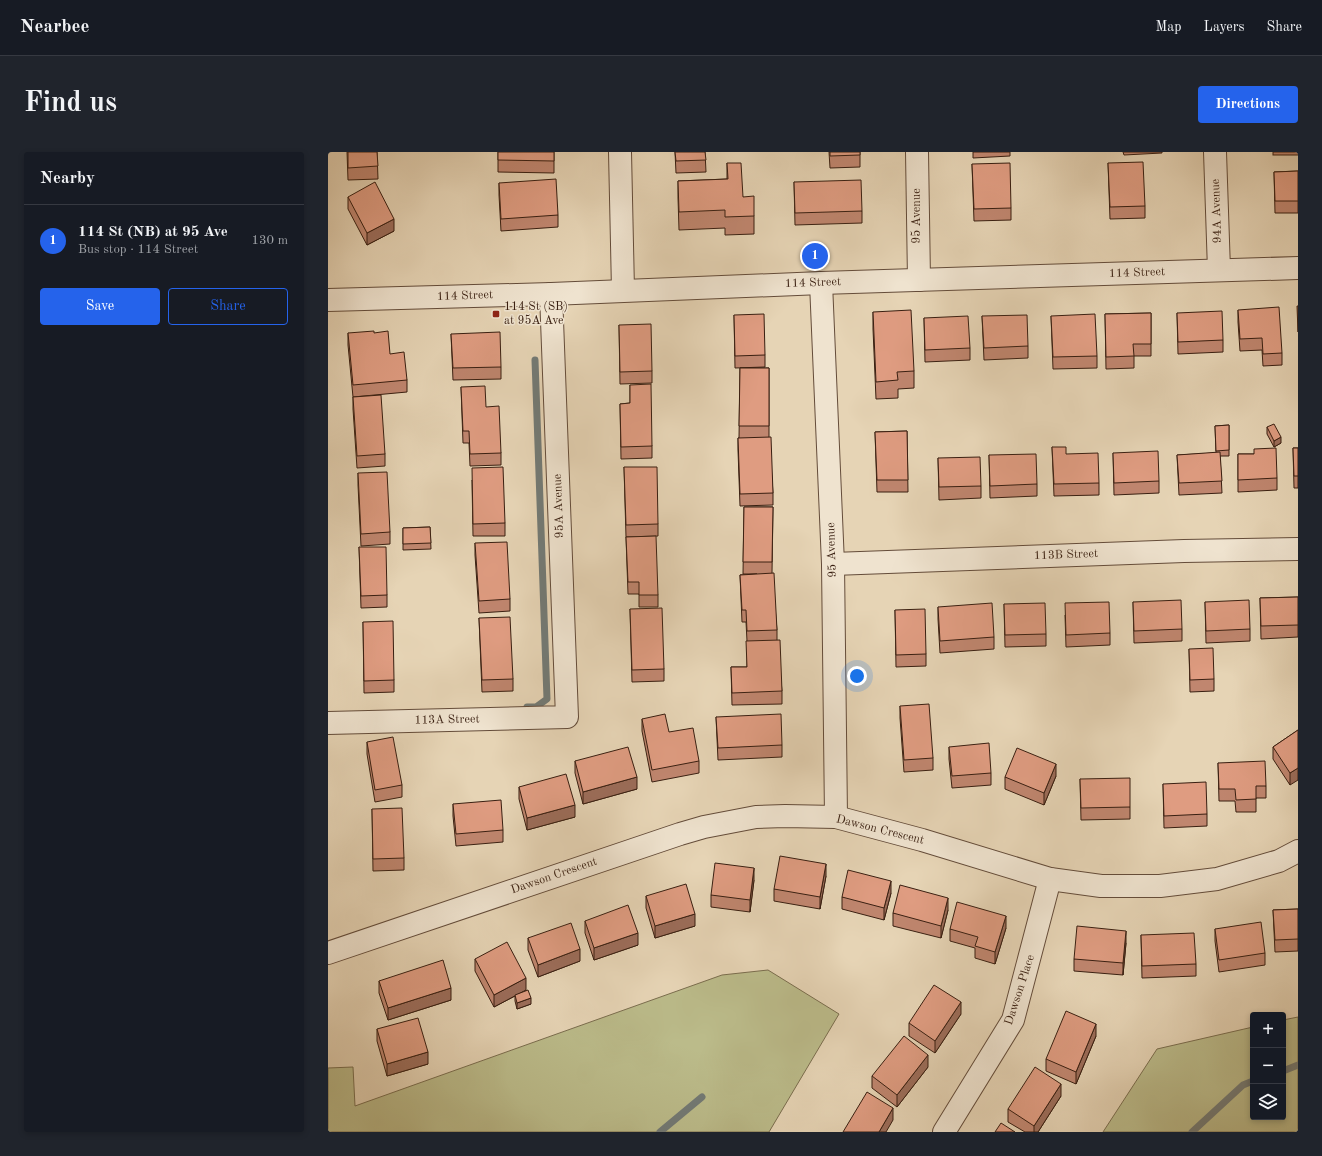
<!DOCTYPE html>
<meta charset="utf-8">
<style>
body{margin:0;font-family:"Old Standard TT",serif;background:#20242c;color:#f1f3f6}
.controls{position:absolute;right:12px;bottom:12px;display:grid;overflow:hidden;border-radius:4px;box-shadow:0 2px 6px #0003}
.controls button{width:36px;height:36px;display:grid;place-items:center;padding:0;border:0;border-bottom:1px solid #363941;background:#171b24;color:#f1f3f6;font:20px sans-serif}
.you{position:absolute;left:529px;top:524px;width:14px;height:14px;margin:-10px;border:3px solid #fff;border-radius:50%;background:#1a73e8;box-shadow:0 0 0 6px #1a73e833}
.badge{display:grid;place-items:center;width:26px;height:26px;border-radius:50%;background:#2563eb;color:#fff;font-size:13px;font-weight:700}
.pin{position:absolute;translate:-50% -50%;border:2px solid #fff;box-shadow:0 1px 4px #0006}
.list{margin:0;padding:0;list-style:none}
h2{display:flex;justify-content:space-between;align-items:center;height:52px;margin:0;padding:0 16px;font-size:17px}
h2 small{font-size:13px;font-weight:400;color:#9ea1a6}
.list li{display:grid;grid-template-columns:26px 1fr auto;gap:12px;align-items:center;box-sizing:border-box;height:72px;padding:0 16px;border-top:1px solid #363941}
.list b{display:block;font-size:15px;white-space:nowrap}
.list p{margin:0;font-size:13px;white-space:nowrap;color:#9ea1a6}
.list em{font-size:13px;font-style:normal;color:#9ea1a6}
.actions{display:flex;gap:8px;padding:12px 16px}
.actions a{flex:1;padding:9px 0;border:1px solid #2563eb;border-radius:4px;text-align:center;font-size:14px;color:#2563eb}
.actions .main{background:#2563eb;color:#fff}
.icon{flex:none;width:22px;height:22px;fill:none;stroke:currentColor;stroke-width:2;stroke-linecap:round;stroke-linejoin:round}
.map{position:relative;flex:none;width:970px;height:980px;overflow:hidden;border-radius:4px}
header{display:flex;align-items:center;gap:24px;box-sizing:border-box;height:56px;padding:0 20px;background:#171b24;border-bottom:1px solid #363941}
header strong{font-size:19px}
nav{display:flex;gap:22px;margin-inline-start:auto;font-size:14px}
.intro{display:flex;align-items:center;justify-content:space-between;box-sizing:border-box;height:96px;padding:0 24px}
h1{margin:0;font-size:28px}
.button{padding:10px 18px;border-radius:4px;background:#2563eb;color:#fff;font-size:14px;font-weight:700}
main{display:flex;gap:24px;padding:0 24px}
aside{flex:1;background:#171b24;border-radius:4px;box-shadow:0 2px 6px #0003}
.map>svg:first-child{display:block}
.green{fill:#bbbb8a;stroke:#7a6d4e}
.lines{fill:none;stroke-linecap:round;stroke-linejoin:round}
.stream{stroke:#737a75;stroke-width:7}
.minor-casing{stroke:#644c3a;stroke-width:24}
.minor{stroke:#efe3cf;stroke-width:22}
.wall{fill:#c0866f;stroke:#391f11}
.shaded-wall{fill:#9c6d5a;stroke:#391f11}
.building{fill:#df9c81;stroke:#391f11}
.poi-dot{fill:#8f2418;stroke:#efe3cf;stroke-width:1.5}
.labels{text-anchor:middle;dominant-baseline:central;stroke-width:3;stroke-linejoin:round;paint-order:stroke}
.street-label{font-size:12px;fill:#391f11;stroke:#efe3cf}
.poi-label{font-size:12px;fill:#391f11;stroke:#efe3cf;text-anchor:start}
</style>
<header>
<strong>Nearbee</strong>
<nav><a>Map</a><a>Layers</a><a>Share</a></nav>
</header>
<div class="intro"><h1>Find us</h1><a class="button">Directions</a></div>
<main>
<aside>
<h2>Nearby<small></small></h2>
<ul class="list">
<li><span class="badge">1</span><div><b>114 St (NB) at 95 Ave</b><p>Bus stop · 114 Street</p></div><em>130 m</em></li>
</ul>
<div class="actions"><a class="main">Save</a><a>Share</a></div>
</aside>
<div class="map">
<svg width="970" height="980" viewBox="0 0 970 980">
<rect width="100%" height="100%" fill="#e6d4b5"/>
<filter id="stains"><feTurbulence type="fractalNoise" baseFrequency=".005" numOctaves="4"/><feColorMatrix values="0 0 0 0 .2 0 0 0 0 .09 0 0 0 0 .02 0 0 0 .5 -.17"/></filter>
<radialGradient id="worn" r=".72"><stop offset=".6" stop-color="#630" stop-opacity="0"/><stop offset="1" stop-color="#630" stop-opacity=".3"/></radialGradient>
<g class="green">
<polygon points="440,818 511,862 441,980 0,980 0,916 25,915 27,954 394,823"/>
<polygon points="970,865 970,980 775,980 829,897 925,875 925,965 955,965 955,868"/>
</g>
<g class="lines">
<g class="stream">
<polyline points="199,555 208,555 219,547 207,208"/>
<polyline points="955,919 970,913"/>
<polyline points="332,980 374,945"/>
<polyline points="864,980 915,933 925,929"/>
</g>
<defs>
<g id="minor">
<polyline points="292,0 295,138"/>
<polyline points="589,0 591,128"/>
<polyline points="887,0 891,118"/>
<polyline points="493,131 505,412 508,665"/>
<polyline points="0,148 223,142 493,131 970,116"/>
<polyline points="505,412 856,399 970,397"/>
<polyline points="0,571 239,565 223,142"/>
<polyline points="0,801 352,682 376,675 428,665 457,664 508,665 594,688 722,727 773,734 832,734 889,727 951,709 970,699"/>
<polyline points="616,980 685,868 722,727"/>
</g>
</defs>
<use href="#minor" class="minor-casing"/>
<use href="#minor" class="minor"/>
</g>
<g class="wall">
<polygon points="19,0 49,0 50,27 20,28"/>
<polygon points="170,0 226,0 226,21 170,20"/>
<polygon points="347,0 377,0 378,20 348,21"/>
<polygon points="501,0 532,0 532,15 502,16"/>
<polygon points="645,0 682,0 682,4 645,6"/>
<polygon points="795,0 834,0 834,1 796,3"/>
<rect x="945" y="0" width="25" height="3"/>
<polygon points="399,11 415,45 426,64 426,82 397,83 397,76 351,78 350,46 350,29 399,27"/>
<polygon points="780,11 817,54 817,66 782,67"/>
<polygon points="644,12 683,56 683,68 646,69"/>
<polygon points="970,19 970,61 947,61 946,20"/>
<polygon points="466,30 534,59 534,71 467,73"/>
<polygon points="171,31 230,63 230,75 173,79 171,43"/>
<polygon points="20,45 66,79 39,93 20,57"/>
<polygon points="910,158 954,201 954,213 935,214 934,198 912,199 910,170"/>
<polygon points="545,160 586,219 586,236 570,237 570,246 548,247 545,177"/>
<polygon points="823,161 823,204 806,204 806,216 778,217 777,162"/>
<polygon points="849,161 895,188 895,200 850,202"/>
<polygon points="406,163 437,203 437,215 407,216"/>
<polygon points="654,164 700,194 700,206 656,208"/>
<polygon points="723,164 769,204 769,216 725,217"/>
<polygon points="596,166 642,196 642,208 597,210"/>
<polygon points="291,173 324,219 324,231 292,232"/>
<polygon points="20,181 62,202 79,228 79,240 25,245 20,193"/>
<polygon points="123,182 173,215 173,227 125,228"/>
<polygon points="412,216 441,216 441,285 445,341 445,353 412,354 410,298 410,286 411,286"/>
<polygon points="302,233 324,294 324,306 293,307 292,252 302,251"/>
<polygon points="133,235 158,255 173,301 173,313 142,314 141,291 135,291"/>
<polygon points="25,245 57,302 57,314 29,316 25,257"/>
<polygon points="901,273 901,304 892,304 894,341 851,343 849,303 888,301 887,274"/>
<polygon points="939,275 953,291 946,295 939,282"/>
<polygon points="579,279 580,340 549,340 547,280"/>
<polygon points="724,295 738,302 771,331 771,343 726,344"/>
<polygon points="965,296 970,296 970,336 966,336"/>
<polygon points="785,301 831,329 831,341 786,343"/>
<polygon points="910,302 926,302 949,326 949,338 910,340"/>
<polygon points="661,303 709,332 709,344 662,346"/>
<polygon points="610,306 653,334 653,346 611,348"/>
<polygon points="296,315 330,372 330,384 298,385"/>
<polygon points="30,321 62,380 62,392 33,394 30,333"/>
<polygon points="144,328 177,371 177,384 145,384"/>
<polygon points="416,355 445,355 444,421 449,478 449,488 454,539 454,552 404,553 403,515 419,515 419,489 418,470 414,470 412,423 429,422 415,422"/>
<polygon points="102,375 103,397 75,398 75,376"/>
<polygon points="298,385 330,443 330,455 311,455 311,442 300,442"/>
<polygon points="147,391 182,447 182,459 151,461 147,403"/>
<polygon points="31,395 59,443 59,455 33,456"/>
<polygon points="970,445 970,485 933,487 932,446"/>
<polygon points="805,450 854,477 854,489 806,491"/>
<polygon points="877,450 922,477 922,489 878,491"/>
<polygon points="676,452 718,482 718,494 677,495"/>
<polygon points="610,455 666,485 666,497 612,501 610,467"/>
<polygon points="302,457 336,517 336,529 304,530"/>
<polygon points="567,458 598,502 598,514 568,515"/>
<polygon points="737,463 782,481 782,493 738,495"/>
<polygon points="151,466 185,527 185,539 154,540"/>
<polygon points="35,470 66,528 66,540 36,541"/>
<polygon points="861,497 886,527 886,539 862,540"/>
<polygon points="572,554 605,606 605,618 576,620 572,566"/>
<polygon points="388,565 454,593 454,605 390,608"/>
<polygon points="314,567 341,580 371,609 371,621 324,630 314,579"/>
<polygon points="970,578 962,633 945,607 945,595"/>
<polygon points="39,590 74,633 74,645 47,650 39,602"/>
<polygon points="621,595 663,621 663,633 624,636 621,607"/>
<polygon points="247,609 309,637 255,652 247,621"/>
<polygon points="890,611 938,634 938,646 928,646 928,660 908,660 907,649 891,649"/>
<polygon points="728,624 716,653 677,637 677,625"/>
<polygon points="752,627 802,655 802,667 753,668"/>
<polygon points="835,632 879,662 879,674 836,676"/>
<polygon points="191,635 247,665 199,678 191,647"/>
<polygon points="125,652 175,678 175,690 128,694 125,664"/>
<polygon points="44,657 76,706 76,718 45,719"/>
<polygon points="498,724 492,757 446,749 446,737"/>
<polygon points="426,728 422,760 383,755 383,743"/>
<polygon points="563,741 556,768 514,757 514,745"/>
<polygon points="318,744 367,774 327,786 318,756"/>
<polygon points="970,757 970,799 947,800 945,758"/>
<polygon points="620,758 613,786 565,774 565,761"/>
<polygon points="257,769 310,793 266,808 257,781"/>
<polygon points="678,776 667,812 647,806 647,796 622,789 622,777"/>
<polygon points="887,777 937,801 937,813 891,820 887,789"/>
<polygon points="813,783 868,812 868,824 814,826"/>
<polygon points="200,786 252,809 210,825 200,798"/>
<polygon points="798,791 795,823 746,819 746,807"/>
<polygon points="147,807 198,838 190,842 203,852 189,857 187,849 187,844 166,855 147,819"/>
<polygon points="51,829 123,848 60,868 51,841"/>
<polygon points="633,862 607,901 581,884 581,871"/>
<polygon points="49,877 100,912 59,924 49,889"/>
<polygon points="768,884 748,932 718,919 718,907"/>
<polygon points="600,915 569,955 544,936 544,924"/>
<polygon points="733,944 710,980 697,980 680,970 680,957"/>
</g>
<g class="shaded-wall">
<polygon points="66,67 66,79 39,93 39,81"/>
<polygon points="953,285 953,291 946,295 946,289"/>
<polygon points="728,612 728,624 716,653 716,641"/>
<polygon points="970,616 970,628 962,633 962,621"/>
<polygon points="309,625 309,637 255,652 255,640"/>
<polygon points="247,653 247,665 199,678 199,666"/>
<polygon points="498,712 498,724 492,757 492,745"/>
<polygon points="426,716 426,728 422,760 422,748"/>
<polygon points="563,729 563,741 556,768 556,756"/>
<polygon points="620,746 620,758 613,786 613,774"/>
<polygon points="367,762 367,774 327,786 327,774"/>
<polygon points="678,764 678,776 667,812 667,800"/>
<polygon points="798,779 798,791 795,823 795,811"/>
<polygon points="310,781 310,793 266,808 266,796"/>
<polygon points="252,797 252,809 210,825 210,813"/>
<polygon points="198,826 198,838 166,855 166,843"/>
<polygon points="123,836 123,848 60,868 60,856"/>
<polygon points="203,846 203,852 189,857 189,851"/>
<polygon points="633,850 633,862 607,901 607,889"/>
<polygon points="768,872 768,884 748,932 748,920"/>
<polygon points="100,900 100,912 59,924 59,912"/>
<polygon points="600,903 600,915 569,955 569,943"/>
<polygon points="733,932 733,944 710,980 706,980 706,974"/>
<polygon points="565,956 565,968 558,980 551,980"/>
</g>
<g class="building">
<polygon points="20,0 49,0 50,14 20,16"/>
<polygon points="170,0 226,0 226,9 170,8"/>
<polygon points="347,0 377,0 378,8 348,9"/>
<polygon points="502,0 532,0 532,3 502,4"/>
<polygon points="815,10 817,54 782,55 780,11"/>
<polygon points="399,11 413,11 415,45 426,44 426,64 397,65 397,58 351,60 350,29 400,27"/>
<polygon points="682,11 683,56 646,57 644,12"/>
<polygon points="970,19 970,49 947,49 946,20"/>
<polygon points="228,27 230,63 173,67 171,31"/>
<polygon points="533,28 534,59 467,61 466,30"/>
<polygon points="47,30 66,67 39,81 20,45"/>
<polygon points="969,154 970,154 970,180"/>
<polygon points="951,155 954,201 935,202 934,186 912,187 910,158"/>
<polygon points="583,158 586,219 569,220 570,228 548,230 545,160"/>
<polygon points="894,159 895,188 850,190 849,161"/>
<polygon points="823,161 823,192 805,192 806,204 778,205 777,162"/>
<polygon points="436,162 437,203 407,204 406,163"/>
<polygon points="767,162 769,204 725,205 723,164"/>
<polygon points="699,163 700,194 656,196 654,164"/>
<polygon points="640,164 642,196 597,198 596,166"/>
<polygon points="323,172 324,219 292,220 291,173"/>
<polygon points="46,179 46,181 60,179 62,202 76,200 79,228 25,233 20,181"/>
<polygon points="172,180 173,215 125,216 123,182"/>
<polygon points="412,216 441,216 441,274 411,274"/>
<polygon points="323,232 324,294 293,295 292,252 302,251 302,233"/>
<polygon points="157,234 158,255 171,254 173,301 142,302 141,279 135,279 133,235"/>
<polygon points="53,243 57,302 29,304 25,245"/>
<polygon points="946,272 953,285 946,289 939,275"/>
<polygon points="901,273 901,298 888,299 887,274"/>
<polygon points="579,279 580,328 549,328 547,280"/>
<polygon points="443,285 445,341 412,342 410,286"/>
<polygon points="724,295 738,295 738,302 770,301 771,331 726,332"/>
<polygon points="948,296 949,326 910,328 910,302 926,302 926,297"/>
<polygon points="965,296 970,296 970,324 966,324"/>
<polygon points="830,299 831,329 786,331 785,301"/>
<polygon points="892,300 894,329 851,331 849,303"/>
<polygon points="708,302 709,332 662,334 661,303"/>
<polygon points="652,305 653,334 611,335 610,306"/>
<polygon points="175,315 177,371 145,372 144,316"/>
<polygon points="296,315 329,315 330,372 298,373"/>
<polygon points="59,320 62,380 33,382 30,321"/>
<polygon points="416,355 445,355 444,410 415,410"/>
<polygon points="102,375 103,391 75,392 75,376"/>
<polygon points="328,384 330,443 311,443 311,430 300,430 298,385"/>
<polygon points="179,390 182,447 151,449 147,391"/>
<polygon points="31,395 58,395 59,443 33,444"/>
<polygon points="446,421 449,478 419,479 418,458 414,458 412,423"/>
<polygon points="970,445 970,473 933,474 932,446"/>
<polygon points="853,448 854,477 806,479 805,450"/>
<polygon points="921,448 922,477 878,479 877,450"/>
<polygon points="781,450 782,481 738,483 737,451"/>
<polygon points="664,451 666,485 612,489 610,455"/>
<polygon points="717,451 718,482 677,483 676,452"/>
<polygon points="334,456 336,517 304,518 302,457"/>
<polygon points="597,457 598,502 568,503 567,458"/>
<polygon points="182,465 185,527 154,528 151,466"/>
<polygon points="65,469 66,528 36,529 35,470"/>
<polygon points="452,488 454,539 404,541 403,515 419,515 418,489"/>
<polygon points="885,496 886,527 862,528 861,497"/>
<polygon points="601,552 605,606 576,608 572,554"/>
<polygon points="337,562 341,580 365,576 371,609 324,618 314,567"/>
<polygon points="453,562 454,593 390,596 388,565"/>
<polygon points="970,578 970,616 962,621 945,595"/>
<polygon points="65,585 74,633 47,638 39,590"/>
<polygon points="661,591 663,621 624,624 621,595"/>
<polygon points="300,595 309,625 255,640 247,609"/>
<polygon points="689,596 728,612 716,641 677,625"/>
<polygon points="937,609 938,634 928,634 928,647 908,648 907,637 891,637 890,611"/>
<polygon points="238,622 247,653 199,666 191,635"/>
<polygon points="802,626 802,655 753,656 752,627"/>
<polygon points="878,630 879,662 836,664 835,632"/>
<polygon points="173,648 175,678 128,682 125,652"/>
<polygon points="74,656 76,706 45,707 44,657"/>
<polygon points="452,704 498,712 492,745 446,737"/>
<polygon points="387,711 426,716 422,748 383,743"/>
<polygon points="520,718 563,729 556,756 514,745"/>
<polygon points="358,732 367,762 327,774 318,744"/>
<polygon points="572,733 620,746 613,774 565,761"/>
<polygon points="629,750 678,764 667,800 647,794 650,785 622,777"/>
<polygon points="300,753 310,781 266,796 257,769"/>
<polygon points="970,757 970,787 947,788 945,758"/>
<polygon points="933,770 937,801 891,808 887,777"/>
<polygon points="243,771 252,797 210,813 200,786"/>
<polygon points="749,774 798,779 795,811 746,807"/>
<polygon points="866,781 868,812 814,814 813,783"/>
<polygon points="179,790 198,826 166,843 147,807"/>
<polygon points="115,808 123,836 60,856 51,829"/>
<polygon points="606,833 633,850 607,889 581,871"/>
<polygon points="200,838 203,846 189,851 187,843"/>
<polygon points="738,859 768,872 748,920 718,907"/>
<polygon points="90,866 100,900 59,912 49,877"/>
<polygon points="576,884 600,903 569,943 544,924"/>
<polygon points="707,915 733,932 706,974 680,957"/>
<polygon points="539,940 565,956 551,980 515,980"/>
<polygon points="673,971 687,980 667,980"/>
</g>
<rect class="poi-dot" x="164" y="158" width="8" height="8" rx="2"/>
<g class="labels">
<g class="street-label">
<text transform="translate(889 59) rotate(-92)">94A Avenue</text>
<text transform="translate(589 64) rotate(-90)">95 Avenue</text>
<text transform="translate(809 121) rotate(-2)">114 Street</text>
<text transform="translate(485 131) rotate(-2)">114 Street</text>
<text transform="translate(137 144) rotate(-2)">114 Street</text>
<text transform="translate(231 354) rotate(-92)">95A Avenue</text>
<text transform="translate(504 398) rotate(-92)">95 Avenue</text>
<text transform="translate(738 403) rotate(-2)">113B Street</text>
<text transform="translate(119 568) rotate(-1)">113A Street</text>
<text transform="translate(552 678) rotate(14)">Dawson Crescent</text>
<text transform="translate(226 724) rotate(-19)">Dawson Crescent</text>
<text transform="translate(692 838) rotate(-72)">Dawson Place</text>
</g>
<g class="poi-label">
<text x="176" y="155">114 St (SB)<tspan x="176" dy="14">at 95A Ave</tspan></text>
</g>
</g>
<rect width="100%" height="100%" filter="url(#stains)"/>
<rect width="100%" height="100%" fill="url(#worn)"/>
</svg>
<div class="controls">
<button>+</button>
<button>−</button>
<button><svg class="icon" aria-label="layers" viewBox="0 0 24 24"><path d="M12 4l9 5-9 5-9-5zM3 14l9 5 9-5"/></svg></button>
</div>
<div class="you"></div>
<div class="pin badge" style="left:487px;top:104px">1</div>
</div>
</main>
